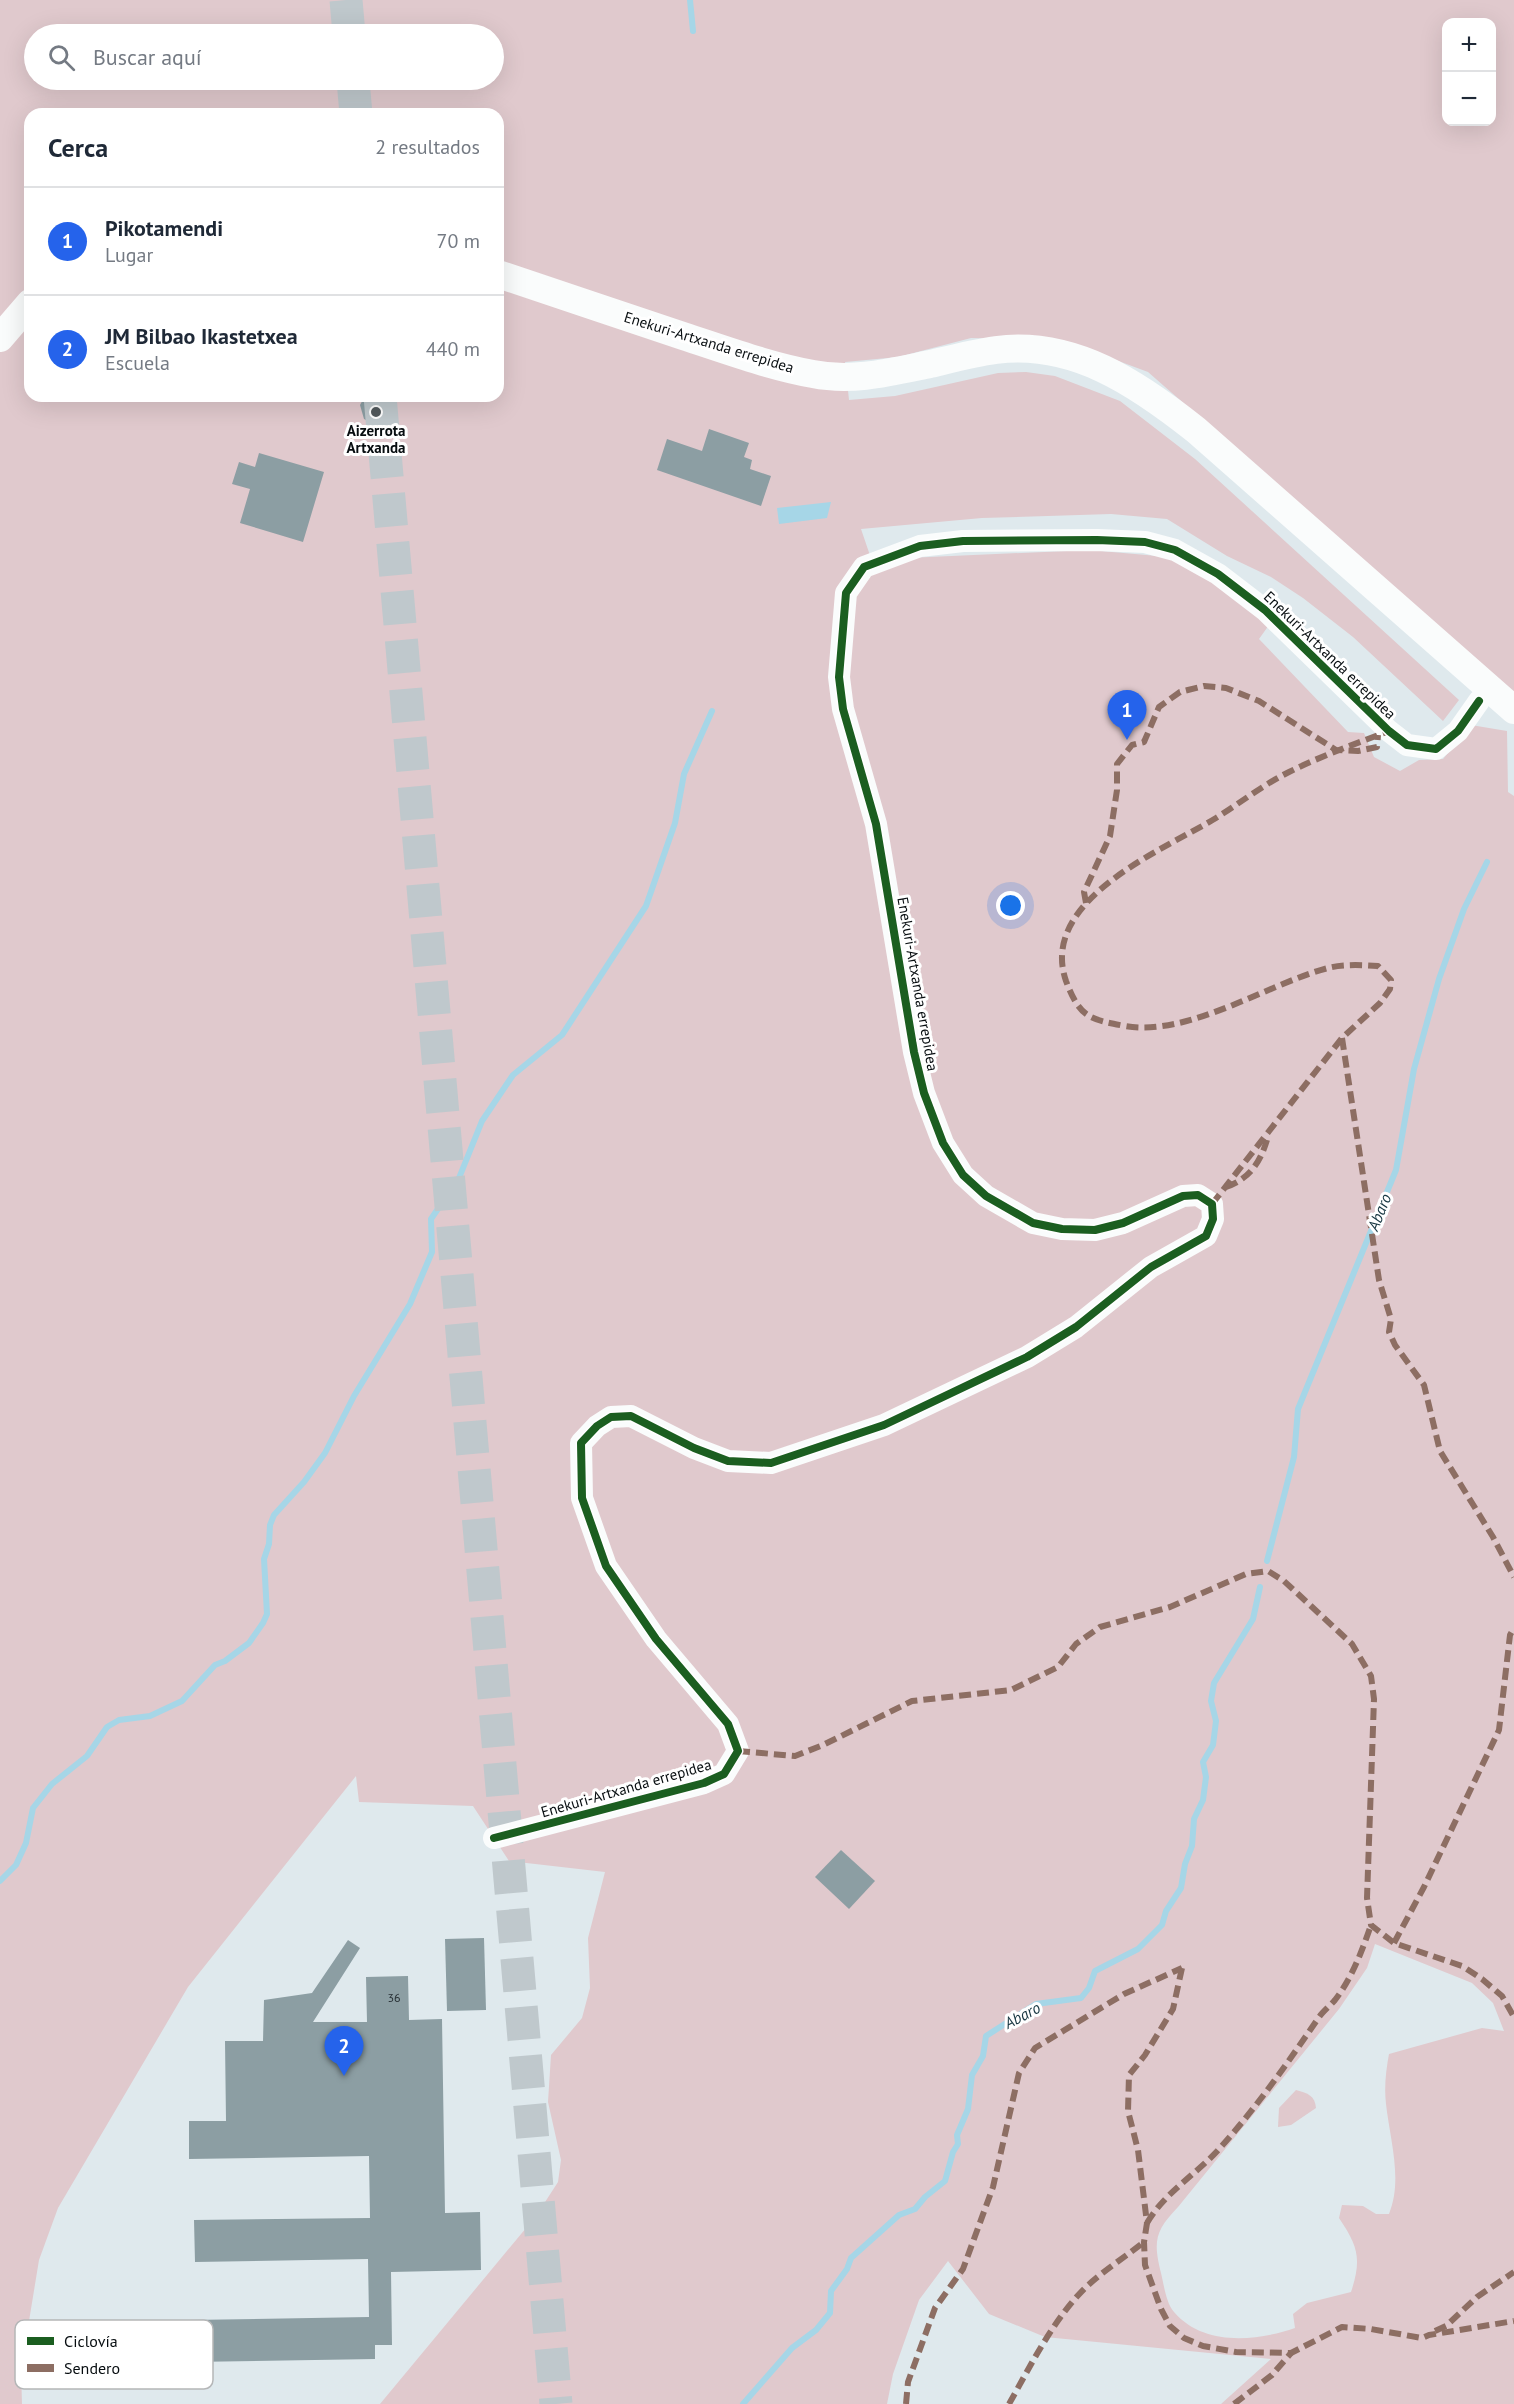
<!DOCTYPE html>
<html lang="es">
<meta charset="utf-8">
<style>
body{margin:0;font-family:"PT Sans",sans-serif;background:#f6f6f7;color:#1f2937}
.controls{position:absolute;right:18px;top:18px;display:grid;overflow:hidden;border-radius:12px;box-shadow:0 6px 24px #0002}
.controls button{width:54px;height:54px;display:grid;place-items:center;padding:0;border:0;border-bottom:2px solid #e0e1e3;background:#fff;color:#1f2937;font:30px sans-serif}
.you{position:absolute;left:1011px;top:906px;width:21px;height:21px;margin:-15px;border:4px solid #fff;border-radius:50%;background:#1a73e8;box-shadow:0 0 0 9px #1a73e833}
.badge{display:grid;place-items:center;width:39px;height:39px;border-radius:50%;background:#2563eb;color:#fff;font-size:20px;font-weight:700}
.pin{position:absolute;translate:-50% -50px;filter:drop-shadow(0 2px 3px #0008)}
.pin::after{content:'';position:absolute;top:32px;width:21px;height:18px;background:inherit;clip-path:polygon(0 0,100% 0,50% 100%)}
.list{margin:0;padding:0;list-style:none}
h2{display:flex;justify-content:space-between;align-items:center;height:78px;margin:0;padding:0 24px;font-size:26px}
h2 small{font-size:20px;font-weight:400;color:#747a83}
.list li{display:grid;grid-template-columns:39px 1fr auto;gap:18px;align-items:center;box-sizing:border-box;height:108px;padding:0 24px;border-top:2px solid #e0e1e3}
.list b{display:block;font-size:22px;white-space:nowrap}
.list p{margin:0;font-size:20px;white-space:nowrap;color:#747a83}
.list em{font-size:20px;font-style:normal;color:#747a83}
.icon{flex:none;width:33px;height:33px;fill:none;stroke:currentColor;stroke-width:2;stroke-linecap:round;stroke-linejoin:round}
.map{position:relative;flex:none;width:1514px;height:2404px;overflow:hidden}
.search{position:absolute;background:#fff;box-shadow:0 6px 24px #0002;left:24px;top:24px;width:480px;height:66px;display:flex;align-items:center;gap:15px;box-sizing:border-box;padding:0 21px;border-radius:33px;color:#747a83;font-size:22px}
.panel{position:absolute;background:#fff;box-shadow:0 6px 24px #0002;left:24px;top:108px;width:480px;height:294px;border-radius:18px}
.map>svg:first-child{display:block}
.green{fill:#e0c9cd;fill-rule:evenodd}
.water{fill:#a6d6e7}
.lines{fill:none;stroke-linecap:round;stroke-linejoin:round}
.stream{stroke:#a6d6e7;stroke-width:6}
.building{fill:#8c9ea3}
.trunk-tunnel{stroke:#bfc8cc;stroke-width:33;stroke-dasharray:33 16;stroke-linecap:butt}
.minor{stroke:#fafcfc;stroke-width:22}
.tertiary{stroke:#fafcfc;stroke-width:28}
.quiet{stroke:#8d6e63;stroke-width:6;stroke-dasharray:12 6;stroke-linecap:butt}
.cycleway-casing{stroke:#fff;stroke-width:11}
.cycleway{stroke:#1b5e20;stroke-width:8}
.poi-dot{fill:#535a5d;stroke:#fff;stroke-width:2}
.labels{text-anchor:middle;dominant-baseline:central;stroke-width:6;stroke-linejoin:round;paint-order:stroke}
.number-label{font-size:12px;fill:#283135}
.street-label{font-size:15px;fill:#070d10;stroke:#fff}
.poi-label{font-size:15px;font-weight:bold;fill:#070d10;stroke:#fff}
.water-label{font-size:16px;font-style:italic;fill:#183742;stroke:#fff}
.key{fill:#fff;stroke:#b5b6b7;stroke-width:1.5}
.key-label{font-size:16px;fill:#070d10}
</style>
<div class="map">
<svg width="1514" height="2404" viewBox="0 0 1514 2404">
<rect width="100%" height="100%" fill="#dfe9ed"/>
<g class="green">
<path d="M 0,0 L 1514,0 L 1514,692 L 1148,372 L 1062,340 L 971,338 L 898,357 L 845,362 L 849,400 L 895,396 L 998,373 L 1026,372 L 1055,376 L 1120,401 L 1195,459 L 1459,700 L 1443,721 L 1353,637 L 1303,598 L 1271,577 L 1227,556 L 1167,519 L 1111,514 L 982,518 L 861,529 L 876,573 L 907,558 L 1089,550 L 1169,557 L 1202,572 L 1269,625 L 1259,639 L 1348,732 L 1364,733 L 1374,757 L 1400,771 L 1419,760 L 1443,759 L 1471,725 L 1507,731 L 1508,792 L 1514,796 L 1514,2404 L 1221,2404 L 1271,2359 L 1045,2337 L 989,2314 L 948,2261 L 919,2300 L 893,2374 L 887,2404 L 380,2404 L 536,2216 L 558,2182 L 561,2160 L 548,2102 L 551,2055 L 582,2018 L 590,1988 L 588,1938 L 605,1872 L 509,1861 L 473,1806 L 359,1802 L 356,1776 L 188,1987 L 58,2208 L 39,2260 L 21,2370 L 22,2404 L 0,2404 ZM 1446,22 L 1492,22 L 1492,122 L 1446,122 ZM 34,34 L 494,34 L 494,80 L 34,80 ZM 30,114 L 498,114 L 498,396 L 30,396 ZM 1375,1944 L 1472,1983 L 1493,2003 L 1504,2031 L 1482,2028 L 1389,2054 C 1386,2070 1384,2087 1386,2104 C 1390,2140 1403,2180 1389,2214 L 1376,2214 L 1363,2206 L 1342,2205 L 1339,2218 C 1358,2246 1362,2259 1351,2292 L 1307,2303 L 1293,2314 L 1295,2328 C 1257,2341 1204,2347 1174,2312 C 1166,2303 1164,2285 1161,2273 C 1153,2241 1155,2231 1178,2207 L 1339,2009 L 1367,1968 Z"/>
<path d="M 1296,2090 C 1308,2093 1315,2096 1316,2108 L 1291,2125 L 1278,2127 L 1279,2108 Z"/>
</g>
<polygon class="water" points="831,502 827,518 779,524 777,508"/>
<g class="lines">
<g class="stream">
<polyline points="690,0 693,31"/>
<polyline points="1267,1561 1294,1457 1298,1409 1396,1170 1414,1069 1439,979 1464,909 1487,862"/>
<polyline points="0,1881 16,1865 26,1843 33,1808 52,1784 87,1756 107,1727 119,1720 150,1716 182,1701 215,1665 225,1661 249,1643 263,1623 267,1614 264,1559 269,1544 270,1525 274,1515 304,1482 325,1453 354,1396 410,1304 432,1252 431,1219 459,1178 482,1121 513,1075 562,1035 646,906 675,823 684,774 712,711"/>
<polyline points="743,2404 792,2348 816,2330 830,2313 831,2291 847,2269 851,2258 899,2215 915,2209 925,2197 945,2181 953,2152 958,2144 957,2135 968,2109 972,2075 983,2056 986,2036 1036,2004 1081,1998 1089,1988 1095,1971 1138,1949 1162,1925 1166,1911 1181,1888 1185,1864 1192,1846 1194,1819 1203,1800 1206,1777 1203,1762 1213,1745 1216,1721 1211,1701 1214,1683 1253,1619 1260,1587"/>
</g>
</g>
<g class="building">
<polygon points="365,396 388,396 393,409 385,422 374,424 364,419 360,405"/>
<polygon points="709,429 749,443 744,457 752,460 750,469 771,476 761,506 657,470 667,439 702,451"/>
<polygon points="259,453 324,472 303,542 240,523 250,489 232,484 239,462 255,467"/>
<polygon points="841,1850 875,1881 849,1909 815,1877"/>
<polygon points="484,1938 486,2010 447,2011 445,1939"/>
<polygon points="348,1940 360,1948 313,2022 367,2022 366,1977 408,1976 409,2020 442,2019 445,2213 480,2212 481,2270 391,2272 392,2345 375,2345 375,2359 190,2362 190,2320 369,2317 368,2259 195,2262 194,2220 370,2218 369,2156 189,2159 189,2121 226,2121 225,2041 263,2041 264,2000 312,1993"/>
</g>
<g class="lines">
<g class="trunk-tunnel">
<polyline points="346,0 349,34"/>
<polyline points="353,80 356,114"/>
<polyline points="380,396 556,2404"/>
</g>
<polyline class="minor" points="494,1838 704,1783 724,1774 738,1751 728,1724 656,1639 606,1566 582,1498 581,1443 597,1426 611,1417 631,1416 694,1448 728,1461 771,1463 884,1425 1027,1357 1076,1327 1151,1267 1206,1236 1213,1219 1212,1204 1198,1195 1183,1196 1123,1223 1095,1230 1062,1229 1033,1223 986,1196 963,1175 943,1143 924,1093 914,1052 876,824 843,709 839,677 846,593 864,567 920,546 963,541 1097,540 1145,542 1175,550 1218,574 1265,610 1389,731 1407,745 1436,749 1458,731 1479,701"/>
<g class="tertiary">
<path d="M 498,274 C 560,295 621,315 683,336 C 726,350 769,366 813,374 C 853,382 891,372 930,364 C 951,359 974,353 996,350 C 1074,340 1138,384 1196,430 L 1514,710"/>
<polyline points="0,338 30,303"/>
</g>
<g class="quiet">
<polyline points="1086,903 1084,892 1110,836 1117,790 1117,764 1132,745 1144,742 1159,707 1180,692 1204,686 1226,688 1259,701 1336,750 1358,751 1377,747 1378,735"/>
<polyline points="1342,1038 1379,1280 1391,1319 1389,1332 1395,1345 1424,1385 1440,1451 1493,1537 1514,1577"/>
<path d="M 1226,1187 C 1249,1179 1260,1163 1267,1140"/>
<path d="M 1212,1204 L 1342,1038 L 1380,1003 L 1390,989 L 1391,980 L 1378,966 C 1362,965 1343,964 1328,968 C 1267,984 1189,1037 1125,1026 C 1089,1019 1080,1018 1066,981 C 1038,900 1163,850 1216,818 C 1240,803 1263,785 1289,772 C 1321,756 1355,744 1389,731"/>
<polyline points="738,1751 795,1756 823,1745 912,1701 1011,1690 1058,1667 1076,1644 1100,1627 1170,1607 1246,1574 1268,1571 1284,1581 1352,1644 1371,1676 1374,1699 1367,1898 1371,1925 1394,1943 1462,1966 1482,1979 1502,1996 1514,2017"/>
<polyline points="1394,1943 1424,1887 1499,1730 1510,1635 1514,1628"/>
<polyline points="1182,1968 1173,2009 1145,2055 1129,2075 1128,2111 1138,2150 1147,2223 1144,2242 1145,2265 1161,2309 1170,2326 1184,2338 1203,2346 1236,2352 1291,2353 1342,2327 1371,2329 1422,2338 1429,2335 1514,2321"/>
<path d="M 1147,2223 C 1165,2192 1197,2174 1220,2148 C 1256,2108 1287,2064 1317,2020 C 1322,2012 1329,2007 1335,2000 C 1352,1978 1362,1951 1371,1925"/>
<polyline points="1435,2331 1446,2326 1477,2297 1514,2272"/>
<polyline points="906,2404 908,2382 935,2308 963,2269 993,2187 1019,2073 1035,2048 1124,1994 1182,1968"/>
<path d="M 1009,2404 C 1031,2365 1053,2320 1085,2288 C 1103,2271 1125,2257 1144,2242"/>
<polyline points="1234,2404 1272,2375 1291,2353"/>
</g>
<defs>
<polyline id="cycleway" points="494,1838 704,1783 724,1774 738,1751 728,1724 656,1639 606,1566 582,1498 581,1443 597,1426 611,1417 631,1416 694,1448 728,1461 771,1463 884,1425 1027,1357 1076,1327 1151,1267 1206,1236 1213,1219 1212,1204 1198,1195 1183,1196 1123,1223 1095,1230 1062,1229 1033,1223 986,1196 963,1175 943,1143 924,1093 914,1052 876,824 843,709 839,677 846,593 864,567 920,546 963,541 1097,540 1145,542 1175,550 1218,574 1265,610 1389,731 1407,745 1436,749 1458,731 1479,701"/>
</defs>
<use href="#cycleway" class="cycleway-casing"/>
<use href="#cycleway" class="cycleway"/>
</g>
<circle class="poi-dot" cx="376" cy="412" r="6"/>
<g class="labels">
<g class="number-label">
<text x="394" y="1997">36</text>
</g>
<g class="street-label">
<text transform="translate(709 342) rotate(17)">Enekuri-Artxanda errepidea</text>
<text transform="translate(1330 655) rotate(44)">Enekuri-Artxanda errepidea</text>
<text transform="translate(918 984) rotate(80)">Enekuri-Artxanda errepidea</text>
<text transform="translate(626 1788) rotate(-16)">Enekuri-Artxanda errepidea</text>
</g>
<g class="poi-label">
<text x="376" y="430">Aizerrota<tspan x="376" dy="17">Artxanda</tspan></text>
</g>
<g class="water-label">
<text transform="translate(1379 1212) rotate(-68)">Abaro</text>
<text transform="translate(1022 2015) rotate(-28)">Abaro</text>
</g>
</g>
<rect x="15" y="2320" width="198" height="69" rx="9" class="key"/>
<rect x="27" y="2337" width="27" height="8" fill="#1b5e20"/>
<rect x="27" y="2364" width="27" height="8" fill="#8d6e63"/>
<g class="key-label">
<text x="64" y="2347">Ciclovía</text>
<text x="64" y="2374">Sendero</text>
</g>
</svg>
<div class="controls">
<button>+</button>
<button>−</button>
</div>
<div class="you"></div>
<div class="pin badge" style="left:1127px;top:740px">1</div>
<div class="pin badge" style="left:344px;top:2076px">2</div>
<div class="search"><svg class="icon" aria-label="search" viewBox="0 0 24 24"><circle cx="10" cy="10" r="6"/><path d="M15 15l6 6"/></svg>Buscar aquí</div>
<section class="panel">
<h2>Cerca<small>2 resultados</small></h2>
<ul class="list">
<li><span class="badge">1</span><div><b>Pikotamendi</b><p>Lugar</p></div><em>70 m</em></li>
<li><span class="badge">2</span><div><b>JM Bilbao Ikastetxea</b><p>Escuela</p></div><em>440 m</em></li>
</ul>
</section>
</div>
